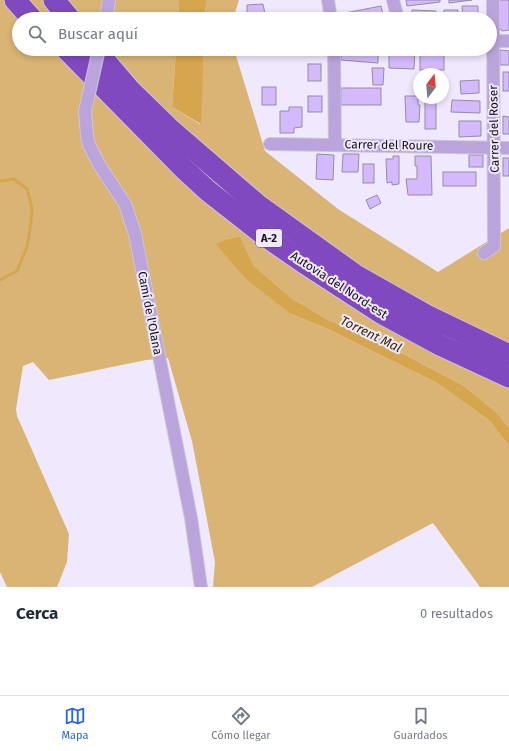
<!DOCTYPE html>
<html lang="es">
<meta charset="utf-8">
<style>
body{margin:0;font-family:"Fira Sans",sans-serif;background:#f6f6f7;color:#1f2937}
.compass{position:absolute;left:413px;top:68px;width:36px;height:36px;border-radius:50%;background:#fff;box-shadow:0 2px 6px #0003;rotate:16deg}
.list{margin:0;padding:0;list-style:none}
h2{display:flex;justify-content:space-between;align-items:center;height:52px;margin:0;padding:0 16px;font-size:17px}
h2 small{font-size:13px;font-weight:400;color:#747a83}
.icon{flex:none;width:22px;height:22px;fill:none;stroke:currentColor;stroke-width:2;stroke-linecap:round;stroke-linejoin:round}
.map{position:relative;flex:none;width:509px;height:587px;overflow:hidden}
.search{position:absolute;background:#fff;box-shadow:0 2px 6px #0003;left:12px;right:12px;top:12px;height:44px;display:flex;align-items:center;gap:10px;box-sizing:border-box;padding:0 14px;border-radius:22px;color:#747a83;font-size:15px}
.sheet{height:108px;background:#fff}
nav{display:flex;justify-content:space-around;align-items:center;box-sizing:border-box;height:56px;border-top:1px solid #e0e1e3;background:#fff;font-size:11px;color:#747a83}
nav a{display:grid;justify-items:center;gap:2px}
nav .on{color:#2563eb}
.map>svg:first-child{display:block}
.green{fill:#d9b475}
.water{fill:#d5a64d}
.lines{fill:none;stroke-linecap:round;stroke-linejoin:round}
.stream{stroke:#d5a64d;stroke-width:3}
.building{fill:#d4bafd;stroke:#948ca3}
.minor-casing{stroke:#ccc6d8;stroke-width:14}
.motorway-casing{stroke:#ccc6d8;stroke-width:23}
.minor{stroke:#baa4db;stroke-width:12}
.motorway{stroke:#8149bf;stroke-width:21}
.minor-bridge-casing{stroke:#ccc6d8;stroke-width:14;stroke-linecap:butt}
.minor-bridge{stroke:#baa4db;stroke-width:12}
.labels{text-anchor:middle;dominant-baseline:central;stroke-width:4;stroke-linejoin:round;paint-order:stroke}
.shield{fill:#f0e9fd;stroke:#55505c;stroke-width:1}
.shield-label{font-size:11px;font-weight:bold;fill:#120f17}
.street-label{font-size:12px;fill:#120f17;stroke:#f0e9fd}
.water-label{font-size:13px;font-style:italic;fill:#3e2a03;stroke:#f0e9fd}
</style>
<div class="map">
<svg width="509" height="587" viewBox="0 0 509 587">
<rect width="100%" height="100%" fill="#f0e9fd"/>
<g class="green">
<polygon points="0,0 179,0 178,19 19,19 19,49 176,49 172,107 200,124 204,49 234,49 265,151 338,209 438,272 509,228 509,428 497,413 464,386 379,341 328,320 290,297 254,266 240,236 228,239 291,314 328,329 437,383 490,421 509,446 509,587 480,587 433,523 312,587 213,587 215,562 192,441 168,358 146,360 49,380 33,362 23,366 16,409 17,416 69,534 67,562 57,587 7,587 0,572"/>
<polygon points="207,0 239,0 233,19 204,19"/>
</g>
<g class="water">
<polygon points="179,0 207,0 204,19 178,19"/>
<polygon points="176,49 204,49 201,124 172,107"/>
<polygon points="240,236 254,266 290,297 328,320 379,341 464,386 497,413 509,428 509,446 490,421 437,383 328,329 291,314 246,279 216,244 228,239"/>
</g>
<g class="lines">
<polyline class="stream" points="0,181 14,179 27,189 32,208 31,223 27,247 17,271 0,280"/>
</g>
<g class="building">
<polygon points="406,0 440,0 440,2 407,6"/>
<polygon points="449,0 472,0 449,3"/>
<polygon points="498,0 509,0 509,30 502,31 497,25"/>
<polygon points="263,4 266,19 247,19 247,5"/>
<polygon points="381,6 384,19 340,19 340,14"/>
<polygon points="462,6 478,6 478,19 463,19"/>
<polygon points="412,10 436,11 436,19 412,19"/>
<polygon points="444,10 458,10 457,19 444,19"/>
<polygon points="277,14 317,15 318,19 277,19"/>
<rect x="242" y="49" width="13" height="4"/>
<polygon points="255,49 276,49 276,54 255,55"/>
<polygon points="303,49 324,49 324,55 303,54"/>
<polygon points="341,49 378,49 378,63 341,60"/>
<polygon points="389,49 415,49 414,69 389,68"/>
<rect x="420" y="49" width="24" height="21"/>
<polygon points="500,50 509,51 509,65 500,65"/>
<rect x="308" y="64" width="13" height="17"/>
<polygon points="372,68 384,68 383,85 373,85"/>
<rect x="503" y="72" width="6" height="19"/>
<polygon points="479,80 479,93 461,94 460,81"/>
<rect x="262" y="87" width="14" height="18"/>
<rect x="341" y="88" width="40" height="17"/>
<rect x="308" y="96" width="14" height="16"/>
<polygon points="405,96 418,96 418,105 420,105 419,122 406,122"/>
<polygon points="452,100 480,101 480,113 451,112"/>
<rect x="425" y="103" width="11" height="26"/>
<polygon points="289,107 302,107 302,127 294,128 294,133 280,133 280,111 289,111"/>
<polygon points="503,116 509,117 509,134 503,134"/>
<polygon points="459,121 481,121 481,136 459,137"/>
<polygon points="317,154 334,155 333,180 316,179"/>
<polygon points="343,154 359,154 358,172 342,172"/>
<rect x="469" y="155" width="14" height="12"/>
<polygon points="393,156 399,156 399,184 392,185 392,182 387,183 386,159 393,159"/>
<polygon points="415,156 431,156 432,195 408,195 406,179 417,179 417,166 415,166"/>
<rect x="503" y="158" width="6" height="18"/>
<rect x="363" y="164" width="11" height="19"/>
<rect x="443" y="172" width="33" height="14"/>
<polygon points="377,195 381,203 370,209 366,200"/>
</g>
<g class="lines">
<defs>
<g id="minor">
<polyline points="328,0 331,19"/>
<polyline points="393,0 398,19"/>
<polyline points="106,19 109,0"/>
<polyline points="490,41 509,41"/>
<polyline points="334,49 335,145"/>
<polyline points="85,111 87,136 89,145 100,166 125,204 135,234 191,518 201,587"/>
<polyline points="270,144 509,148"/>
<polyline points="484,253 494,246 493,0"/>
</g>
<g id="motorway">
<polyline points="15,0 32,19"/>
<polyline points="54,0 70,19"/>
<polyline points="66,49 183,168 208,191 268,238 304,263 381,313 440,345 509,377"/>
<polyline points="95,49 130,90 171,130 258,205 357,276 426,315 509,355"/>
</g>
</defs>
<use href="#minor" class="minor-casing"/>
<use href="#motorway" class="motorway-casing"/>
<use href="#minor" class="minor"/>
<use href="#motorway" class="motorway"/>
<defs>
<polyline id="minor-bridge" points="85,111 99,49"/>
</defs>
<use href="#minor-bridge" class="minor-bridge-casing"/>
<use href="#minor-bridge" class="minor-bridge"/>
</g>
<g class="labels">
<rect class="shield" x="256" y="229" width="26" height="18" rx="3"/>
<g class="shield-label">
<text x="269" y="238">A-2</text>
</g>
<g class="street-label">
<text transform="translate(494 129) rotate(-91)">Carrer del Roser</text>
<text transform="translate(389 145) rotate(1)">Carrer del Roure</text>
<text transform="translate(339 285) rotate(33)">Autovia del Nord-est</text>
<text transform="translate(150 313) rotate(79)">Camí de l'Olana</text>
</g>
<g class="water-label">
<text transform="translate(371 334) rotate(26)">Torrent Mal</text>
</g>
</g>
</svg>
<svg class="compass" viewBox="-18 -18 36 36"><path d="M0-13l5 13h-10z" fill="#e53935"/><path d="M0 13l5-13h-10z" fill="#747a83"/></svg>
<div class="search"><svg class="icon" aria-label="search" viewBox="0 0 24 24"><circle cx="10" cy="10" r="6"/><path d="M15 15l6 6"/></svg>Buscar aquí</div>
</div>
<section class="sheet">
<h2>Cerca<small>0 resultados</small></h2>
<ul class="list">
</ul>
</section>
<nav>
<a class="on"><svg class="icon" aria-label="map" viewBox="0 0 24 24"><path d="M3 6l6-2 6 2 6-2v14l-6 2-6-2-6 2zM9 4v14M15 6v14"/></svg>Mapa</a>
<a><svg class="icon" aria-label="directions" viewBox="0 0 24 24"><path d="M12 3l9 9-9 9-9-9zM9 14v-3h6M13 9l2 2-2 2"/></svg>Cómo llegar</a>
<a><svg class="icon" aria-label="saved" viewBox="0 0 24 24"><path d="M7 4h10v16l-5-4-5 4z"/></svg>Guardados</a>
</nav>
